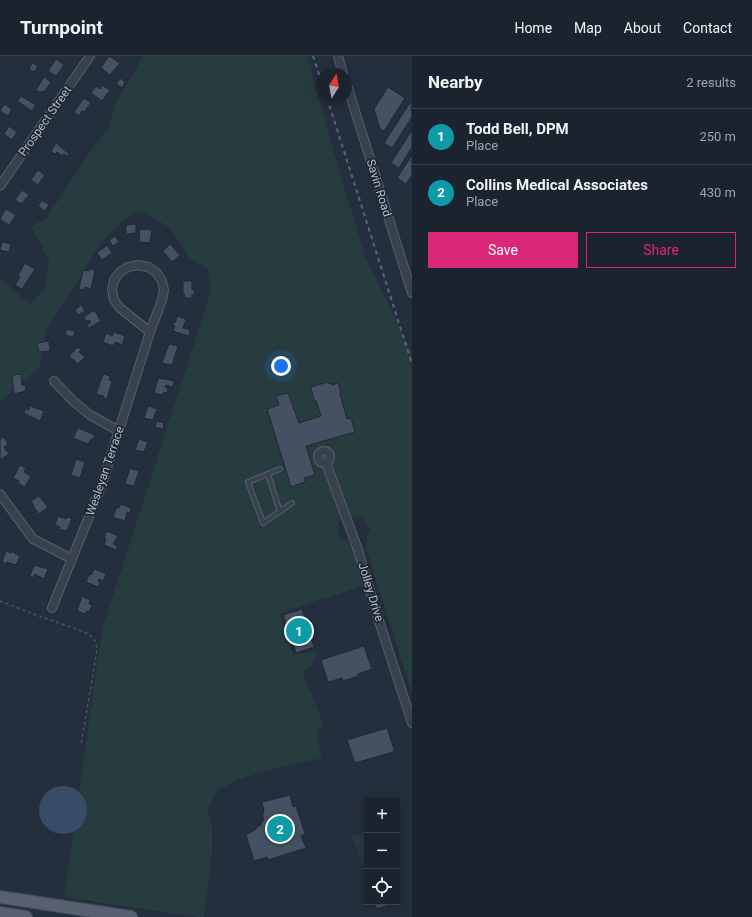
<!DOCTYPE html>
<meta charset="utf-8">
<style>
body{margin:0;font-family:Roboto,sans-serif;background:#242b36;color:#f1f3f6}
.controls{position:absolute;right:12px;bottom:12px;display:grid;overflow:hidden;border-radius:0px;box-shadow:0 2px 10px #0003}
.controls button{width:36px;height:36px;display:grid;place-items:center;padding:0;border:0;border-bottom:1px solid #39404a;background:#1b232e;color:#f1f3f6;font:20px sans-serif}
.compass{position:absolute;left:316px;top:12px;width:36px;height:36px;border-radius:50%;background:#1b232e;box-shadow:0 2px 10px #0003;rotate:11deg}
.you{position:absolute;left:281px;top:310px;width:14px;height:14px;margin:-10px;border:3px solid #fff;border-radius:50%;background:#1a73e8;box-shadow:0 0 0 6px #1a73e833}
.badge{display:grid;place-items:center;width:26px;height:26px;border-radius:50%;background:#db2777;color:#fff;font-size:13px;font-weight:700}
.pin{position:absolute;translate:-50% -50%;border:2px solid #fff;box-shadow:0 1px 4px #0006}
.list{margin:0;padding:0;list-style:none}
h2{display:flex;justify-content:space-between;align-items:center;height:52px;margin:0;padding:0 16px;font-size:17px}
h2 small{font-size:13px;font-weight:400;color:#a0a4aa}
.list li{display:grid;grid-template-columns:26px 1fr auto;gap:12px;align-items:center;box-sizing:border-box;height:56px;padding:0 16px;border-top:1px solid #39404a}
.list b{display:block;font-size:15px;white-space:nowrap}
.list p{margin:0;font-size:13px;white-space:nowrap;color:#a0a4aa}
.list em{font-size:13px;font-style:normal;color:#a0a4aa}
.actions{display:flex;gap:8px;padding:12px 16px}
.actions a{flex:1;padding:9px 0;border:1px solid #db2777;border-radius:0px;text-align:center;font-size:14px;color:#db2777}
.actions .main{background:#db2777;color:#fff}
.icon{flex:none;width:22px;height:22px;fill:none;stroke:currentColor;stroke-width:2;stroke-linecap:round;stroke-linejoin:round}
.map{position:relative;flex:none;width:412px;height:861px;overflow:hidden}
header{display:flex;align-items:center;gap:24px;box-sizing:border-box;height:56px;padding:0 20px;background:#1b232e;border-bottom:1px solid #39404a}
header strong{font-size:19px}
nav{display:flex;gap:22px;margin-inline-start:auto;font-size:14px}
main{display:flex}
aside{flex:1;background:#1b232e}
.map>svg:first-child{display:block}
.green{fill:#263c3f}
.water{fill:#394c67}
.building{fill:#455162;stroke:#1f2835}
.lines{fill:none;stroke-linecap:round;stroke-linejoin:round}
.lane-casing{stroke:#565f6c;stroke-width:6}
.street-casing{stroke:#565f6c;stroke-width:10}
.primary-casing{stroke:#414a57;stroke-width:14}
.path{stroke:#44595c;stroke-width:1.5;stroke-dasharray:3 3;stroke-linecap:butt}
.lane{stroke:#38414e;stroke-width:4}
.street{stroke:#38414e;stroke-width:8}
.primary{stroke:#56606e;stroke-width:12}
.rail{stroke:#5a6575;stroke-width:2;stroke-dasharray:4 4;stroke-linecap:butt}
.labels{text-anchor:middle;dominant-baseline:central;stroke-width:3.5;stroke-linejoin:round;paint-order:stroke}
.street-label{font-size:12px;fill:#b4bcc9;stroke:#1d2633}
</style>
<header>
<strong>Turnpoint</strong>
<nav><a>Home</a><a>Map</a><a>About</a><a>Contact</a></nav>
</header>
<main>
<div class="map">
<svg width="412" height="861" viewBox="0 0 412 861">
<rect width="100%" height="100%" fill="#242f3e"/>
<g class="green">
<path d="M 143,0 L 307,0 L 345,134 L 367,205 L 412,297 L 412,638 L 366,492 L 367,481 L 370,473 L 364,463 L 354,460 L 345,460 L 338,466 L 338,480 L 357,491 L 369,528 L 303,549 L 280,558 L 293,599 L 317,595 L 311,610 L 302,615 L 324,670 L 318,674 L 317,681 L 322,702 C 300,707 228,721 216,737 C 212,742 210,749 207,754 L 212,771 L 212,798 L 204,861 L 197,861 L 64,841 L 102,573 L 137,465 L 211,235 L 208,213 L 191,203 L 169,171 L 139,154 L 116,171 L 96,194 L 75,230 L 47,271 L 40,310 L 0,346 L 0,222 L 30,249 L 45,232 L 49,204 L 31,171 L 47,161 L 96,87 L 108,74 L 115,49 Z"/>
<polygon points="367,775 367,816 365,817 352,780"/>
</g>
<circle class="water" cx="63" cy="754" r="24"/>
<g class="building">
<polygon points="109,0 120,7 110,19 101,12"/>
<polygon points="56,3 64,9 56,20 48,15"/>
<polygon points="32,7 38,10 34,16 29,13"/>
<polygon points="44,21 51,26 44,36 42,35 41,37 36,34"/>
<polygon points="120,22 125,26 122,32 116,28"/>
<polygon points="102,29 110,34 102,45 91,37 96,30 100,33"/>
<polygon points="388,31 405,42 384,75 380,73 374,53"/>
<polygon points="21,40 36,49 32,55 17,45"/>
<polygon points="84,42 91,47 84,56 82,55 79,60 74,56"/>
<polygon points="411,45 412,61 392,92 384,87"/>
<polygon points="4,48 12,53 8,60 0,55"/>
<polygon points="9,70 17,76 12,84 4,78"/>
<polygon points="412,74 412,91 399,112 391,107"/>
<polygon points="56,87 69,98 67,100 64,98 62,100 57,96 55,98 51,95"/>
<polygon points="412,99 412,119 406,128 397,122"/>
<polygon points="38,114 45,119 38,129 31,124"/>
<polygon points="22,134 29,139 21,148 15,144"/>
<polygon points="42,144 49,149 45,155 38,150"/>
<polygon points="6,153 16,159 9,169 0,163"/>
<polygon points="136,168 136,177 126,178 126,169"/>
<polygon points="140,173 152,174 150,187 139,186"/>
<polygon points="115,180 119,186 113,190 109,184"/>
<polygon points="2,186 11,188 9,196 0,194"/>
<polygon points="170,188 180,199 172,206 163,195"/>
<polygon points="107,189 112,197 102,204 97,197"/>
<polygon points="25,207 35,213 22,233 15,229 20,221 18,219"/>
<polygon points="90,213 95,214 91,233 85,231 84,234 79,233 83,214 89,215"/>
<polygon points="183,225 192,225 192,234 195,234 194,239 192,239 192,242 185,242 184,238 183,238"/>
<polygon points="81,249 85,255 78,259 75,254"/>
<polygon points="94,254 101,265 89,272 87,269 91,266 89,264 86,265 84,261"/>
<polygon points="177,260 186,263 183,272 190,274 189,280 173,275 175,270 173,269 174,266 175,267"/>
<polygon points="67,273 75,275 73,281 65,279"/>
<polygon points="114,276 125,280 122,289 115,286 113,290 103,286 106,277 112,280"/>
<polygon points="49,285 50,295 39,296 37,287"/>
<polygon points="169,288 178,290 172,309 162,307"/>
<polygon points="78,291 81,294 79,296 85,301 78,308 69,300"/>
<polygon points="21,318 22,329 25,329 26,335 14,338 12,319"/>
<polygon points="103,318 110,320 109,324 112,325 107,343 103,342 104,340 96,338"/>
<polygon points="158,322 174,325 173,331 166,329 165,331 168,332 167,337 164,336 163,339 154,337"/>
<polygon points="328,326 329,328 332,327 332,329 338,327 341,337 340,338 347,363 351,362 355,376 306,390 315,419 304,422 305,426 291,431 267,353 279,349 276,340 288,337 299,367 321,360 316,345 315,345 313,341 311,331"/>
<polygon points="30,350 44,355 40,365 24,357 25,353 29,354"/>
<polygon points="148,350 157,353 153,364 144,362"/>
<polygon points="157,365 164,367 163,373 155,371"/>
<polygon points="78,372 95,379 93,384 91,383 88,388 73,382"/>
<polygon points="4,381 8,388 4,391 9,398 0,404 0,384"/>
<polygon points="139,383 148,386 144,396 135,394"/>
<polygon points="76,403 85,406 80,422 71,419"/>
<polygon points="20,409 26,412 24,416 31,420 25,431 18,427 19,425 13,422"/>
<polygon points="130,412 139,415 134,430 125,428"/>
<polygon points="39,440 48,451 39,458 33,450 34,449 31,445"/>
<polygon points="121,448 131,452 130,457 127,456 125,465 113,461 117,451 119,452"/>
<polygon points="58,460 66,463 67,461 72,462 67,475 59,473 60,471 55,469"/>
<polygon points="107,475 118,480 113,488 118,490 116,494 104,489 106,483 104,482"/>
<polygon points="6,495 11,497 11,495 20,500 16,509 7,506 6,508 2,506"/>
<polygon points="34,509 48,513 44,523 35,518 33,522 30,520"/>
<polygon points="94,513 106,518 103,525 99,523 98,525 100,526 98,531 86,526 89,519 92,518"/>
<polygon points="82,540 90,544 89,548 92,549 89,556 87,555 85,558 77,555"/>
<polygon points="302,553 314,591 296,597 283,559"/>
<polygon points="364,590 372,613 358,618 358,620 343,625 342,622 328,626 321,604"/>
<polygon points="387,672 394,693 393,696 355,707 347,684"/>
<polygon points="290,739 293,751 296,750 305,778 301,780 306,792 268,804 267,801 254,805 246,779 255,774 259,769 260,770 264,762 262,761 264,755 262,746"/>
<polygon points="374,846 394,846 395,847 377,853"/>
</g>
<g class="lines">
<defs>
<g id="lane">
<polyline points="280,413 248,426 263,467 292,447"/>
<polyline points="268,418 280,456"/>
</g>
<g id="street">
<polyline points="338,0 343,18"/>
<polyline points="346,26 412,237"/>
<polyline points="0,130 90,0"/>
<polyline points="54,325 72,344 90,359 119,375"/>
<circle cx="324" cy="401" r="6"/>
<polyline points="326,407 357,491 378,562 412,667"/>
<polyline points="0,438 33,483 72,503"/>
<polyline points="52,552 101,431 150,276 162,244 164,234 162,225 156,216 148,211 138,209 128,211 120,216 114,224 112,234 114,244 120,252 150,276"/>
</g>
<g id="primary">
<polyline points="0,841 131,861"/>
<polyline points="0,857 26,861"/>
</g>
</defs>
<use href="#lane" class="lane-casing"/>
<use href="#street" class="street-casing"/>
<use href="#primary" class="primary-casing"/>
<path class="path" d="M 0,545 L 31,557 L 84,576 C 93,580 96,584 97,594 L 81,689"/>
<use href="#lane" class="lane"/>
<use href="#street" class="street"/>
<use href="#primary" class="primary"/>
<g class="rail">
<polyline points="313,0 322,27"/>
<polyline points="327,42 412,308"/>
</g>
</g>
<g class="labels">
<g class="street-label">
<text transform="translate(45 65) rotate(-55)">Prospect Street</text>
<text transform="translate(379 132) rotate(73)">Savin Road</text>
<text transform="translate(105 415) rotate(-71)">Wesleyan Terrace</text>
<text transform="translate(371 536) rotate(73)">Jolley Drive</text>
</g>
</g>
</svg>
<div class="controls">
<button>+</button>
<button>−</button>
<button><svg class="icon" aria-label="locate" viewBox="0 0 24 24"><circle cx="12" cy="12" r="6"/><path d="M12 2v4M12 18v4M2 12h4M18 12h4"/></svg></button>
</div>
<svg class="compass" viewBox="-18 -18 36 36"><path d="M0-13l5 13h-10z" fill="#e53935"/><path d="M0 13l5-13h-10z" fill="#a0a4aa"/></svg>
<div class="you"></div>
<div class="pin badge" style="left:299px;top:575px;background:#0f9aa8">1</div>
<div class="pin badge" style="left:280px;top:773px;background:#0f9aa8">2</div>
</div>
<aside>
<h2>Nearby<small>2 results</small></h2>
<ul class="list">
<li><span class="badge" style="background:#0f9aa8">1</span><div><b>Todd Bell, DPM</b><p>Place</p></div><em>250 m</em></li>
<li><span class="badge" style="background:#0f9aa8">2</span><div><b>Collins Medical Associates</b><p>Place</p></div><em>430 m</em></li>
</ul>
<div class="actions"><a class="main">Save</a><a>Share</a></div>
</aside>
</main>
